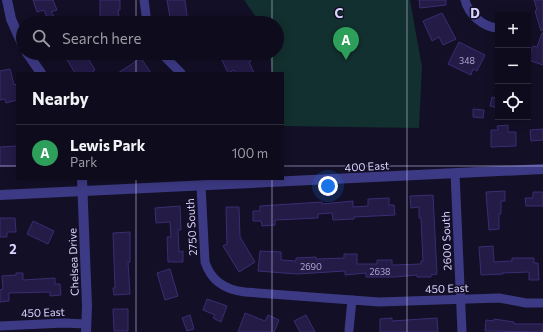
<!DOCTYPE html>
<meta charset="utf-8">
<style>
body{margin:0;font-family:Commissioner,sans-serif;background:#171425;color:#f1f3f6}
.controls{position:absolute;right:12px;top:12px;display:grid;overflow:hidden;border-radius:0px;box-shadow:0 2px 10px #0003}
.controls button{width:36px;height:36px;display:grid;place-items:center;padding:0;border:0;border-bottom:1px solid #2e2b3b;background:#0e0b1c;color:#f1f3f6;font:20px sans-serif}
.you{position:absolute;left:328px;top:186px;width:14px;height:14px;margin:-10px;border:3px solid #fff;border-radius:50%;background:#1a73e8;box-shadow:0 0 0 6px #1a73e833}
.badge{display:grid;place-items:center;width:26px;height:26px;border-radius:50%;background:#d93025;color:#fff;font-size:13px;font-weight:700}
.pin{position:absolute;translate:-50% -33px;filter:drop-shadow(0 1px 2px #0008)}
.pin::after{content:'';position:absolute;top:21px;width:14px;height:12px;background:inherit;clip-path:polygon(0 0,100% 0,50% 100%)}
.list{margin:0;padding:0;list-style:none}
h2{display:flex;justify-content:space-between;align-items:center;height:52px;margin:0;padding:0 16px;font-size:17px}
h2 small{font-size:13px;font-weight:400;color:#9b9ba3}
.list li{display:grid;grid-template-columns:26px 1fr auto;gap:12px;align-items:center;box-sizing:border-box;height:56px;padding:0 16px;border-top:1px solid #2e2b3b}
.list b{display:block;font-size:15px;white-space:nowrap}
.list p{margin:0;font-size:13px;white-space:nowrap;color:#9b9ba3}
.list em{font-size:13px;font-style:normal;color:#9b9ba3}
.icon{flex:none;width:22px;height:22px;fill:none;stroke:currentColor;stroke-width:2;stroke-linecap:round;stroke-linejoin:round}
.map{position:relative;flex:none;width:543px;height:332px;overflow:hidden}
.search{position:absolute;background:#0e0b1c;box-shadow:0 2px 10px #0003;left:16px;top:16px;width:268px;height:44px;display:flex;align-items:center;gap:10px;box-sizing:border-box;padding:0 14px;border-radius:22px;color:#9b9ba3;font-size:15px}
.panel{position:absolute;background:#0e0b1c;box-shadow:0 2px 10px #0003;left:16px;top:72px;width:268px;height:108px;border-radius:0px}
.map>svg:first-child{display:block}
.green{fill:#12302f}
.building{fill:#241b47;stroke:#3b2d73}
.lines{fill:none;stroke-linecap:round;stroke-linejoin:round}
.minor{stroke:#3d3a85;stroke-width:9}
.tertiary{stroke:#3d3a85;stroke-width:10}
.grid{fill:none;stroke:#d9d4ff;stroke-width:1;stroke-opacity:0.55}
.labels{text-anchor:middle;dominant-baseline:central;stroke-width:3;stroke-linejoin:round;paint-order:stroke}
.number-label{font-size:9px;fill:#aca6d1}
.street-label{font-size:11px;fill:#d9d4ff;stroke:#130f26}
.grid-label{font-size:13px;text-anchor:middle;font-weight:bold;fill:#d9d4ff;stroke:#130f26;stroke-width:3;stroke-linejoin:round;paint-order:stroke}
</style>
<div class="map">
<svg width="543" height="332" viewBox="0 0 543 332">
<rect width="100%" height="100%" fill="#130f26"/>
<polygon class="green" points="244,0 410,0 422,67 419,128 283,126 283,73 272,73 270,53 277,53 277,23 260,23"/>
<g class="building">
<polygon points="33,0 53,0 57,10 51,12 59,23 49,23 44,10 37,12"/>
<polygon points="100,0 120,0 120,10 118,10 120,23 100,23"/>
<polygon points="167,0 185,0 188,23 171,23"/>
<polygon points="419,0 446,0 446,5 420,8"/>
<polygon points="534,0 543,0 543,30 541,31 535,11 537,10"/>
<polygon points="442,13 456,39 443,45 439,37 432,41 423,21"/>
<polygon points="542,33 543,33 543,65 528,60 533,46 537,47"/>
<polygon points="459,42 485,55 477,71 473,69 471,75 448,64"/>
<polygon points="63,53 85,53 95,70 91,73 75,73"/>
<polygon points="238,53 247,53 251,61 249,62 254,73 236,73 234,70 228,73 222,60"/>
<polygon points="141,58 151,73 118,73"/>
<polygon points="10,69 14,85 17,84 17,100 6,103 5,99 0,100 0,71"/>
<polygon points="492,97 498,99 498,108 490,106"/>
<polygon points="473,109 484,110 483,118 473,117"/>
<polygon points="508,125 508,132 516,132 516,146 491,147 491,130 498,130 497,126"/>
<polygon points="543,129 543,140 531,141 530,130"/>
<polygon points="17,146 17,166 0,166 0,147"/>
<polygon points="505,191 505,201 501,201 501,214 499,214 499,229 489,230 486,192"/>
<polygon points="533,192 543,192 543,206 526,206 525,198 533,198"/>
<polygon points="433,195 437,274 431,275 431,277 417,277 417,275 395,277 366,277 366,273 345,275 345,271 297,274 258,271 260,251 281,252 281,260 296,261 296,258 316,257 316,259 344,258 344,254 357,254 357,264 377,264 377,260 392,260 392,265 395,265 421,264 421,261 423,261 421,218 419,218 419,207 411,208 410,196"/>
<polygon points="389,198 389,205 394,205 395,215 354,217 354,219 333,220 332,213 318,214 318,218 275,220 275,225 262,226 261,221 253,221 253,211 260,211 260,206 322,202 322,204 353,201 353,207 368,206 368,199"/>
<polygon points="180,206 181,230 178,230 179,252 183,251 183,262 168,262 167,237 171,237 170,222 156,223 155,208"/>
<polygon points="226,207 239,207 240,237 255,262 239,272 223,246 227,244"/>
<polygon points="0,218 15,218 16,232 7,232 7,237 0,237"/>
<polygon points="33,221 54,231 48,244 27,234"/>
<polygon points="130,232 130,262 128,262 130,294 114,295 113,288 115,288 113,233"/>
<polygon points="493,246 494,262 512,261 512,258 534,258 534,263 538,263 539,280 529,280 529,272 502,273 503,274 481,275 479,247"/>
<polygon points="170,269 178,296 165,300 157,273"/>
<polygon points="16,273 23,273 23,280 55,278 55,284 60,284 61,295 50,296 50,292 9,293 9,301 0,302 0,290 3,289 2,276 16,275"/>
<polygon points="207,299 227,306 221,322 213,318 215,315 203,310"/>
<polygon points="113,309 128,309 128,331 114,331"/>
<polygon points="245,313 265,321 268,315 279,320 274,332 238,332"/>
<polygon points="190,315 194,329 187,331 182,318"/>
<polygon points="306,315 315,332 300,332 294,321"/>
<polygon points="392,318 392,321 437,318 438,332 380,332 380,319"/>
<polygon points="494,319 514,322 514,324 543,324 543,332 485,331 486,320 494,321"/>
</g>
<g class="lines">
<g class="minor">
<polyline points="144,0 147,23"/>
<path d="M 465,0 C 469,15 483,27 498,28"/>
<polyline points="161,53 181,73"/>
<polyline points="455,173 462,332"/>
<path d="M 201,186 L 205,262 C 211,281 226,290 245,292 L 379,302 L 499,298 L 526,303 L 543,303"/>
<polyline points="0,326 64,323 86,324"/>
<polyline points="349,330 352,300"/>
</g>
<g class="tertiary">
<polyline points="7,0 11,19 23,46"/>
<polyline points="27,53 41,73"/>
<polyline points="82,179 87,306 86,332"/>
<polyline points="0,195 543,169"/>
</g>
</g>
<path class="grid" d="M 136,0 L 136,23M 272,0 L 272,23M 407,0 L 407,332M 136,53 L 136,73M 272,53 L 272,73M 0,166 L 17,166M 283,166 L 543,166M 136,179 L 136,332M 272,179 L 272,332"/>
<g class="labels">
<g class="number-label">
<text x="467" y="60">348</text>
<text x="311" y="266">2690</text>
<text x="380" y="271">2638</text>
</g>
<g class="street-label">
<text transform="translate(367 166) rotate(-3)">400 East</text>
<text transform="translate(191 227) rotate(-93)">2750 South</text>
<text transform="translate(446 241) rotate(-92)">2600 South</text>
<text transform="translate(73 262) rotate(-92)">Chelsea Drive</text>
<text transform="translate(447 288) rotate(-2)">450 East</text>
<text transform="translate(43 312) rotate(-2)">450 East</text>
</g>
</g>
<g class="grid-label">
<text x="339" y="18">C</text>
<text x="475" y="18">D</text>
<text x="13" y="254">2</text>
</g>
</svg>
<div class="controls">
<button>+</button>
<button>−</button>
<button><svg class="icon" aria-label="locate" viewBox="0 0 24 24"><circle cx="12" cy="12" r="6"/><path d="M12 2v4M12 18v4M2 12h4M18 12h4"/></svg></button>
</div>
<div class="you"></div>
<div class="pin badge" style="left:346px;top:60px;background:#2e9e5b">A</div>
<div class="search"><svg class="icon" aria-label="search" viewBox="0 0 24 24"><circle cx="10" cy="10" r="6"/><path d="M15 15l6 6"/></svg>Search here</div>
<section class="panel">
<h2>Nearby<small></small></h2>
<ul class="list">
<li><span class="badge" style="background:#2e9e5b">A</span><div><b>Lewis Park</b><p>Park</p></div><em>100 m</em></li>
</ul>
</section>
</div>
